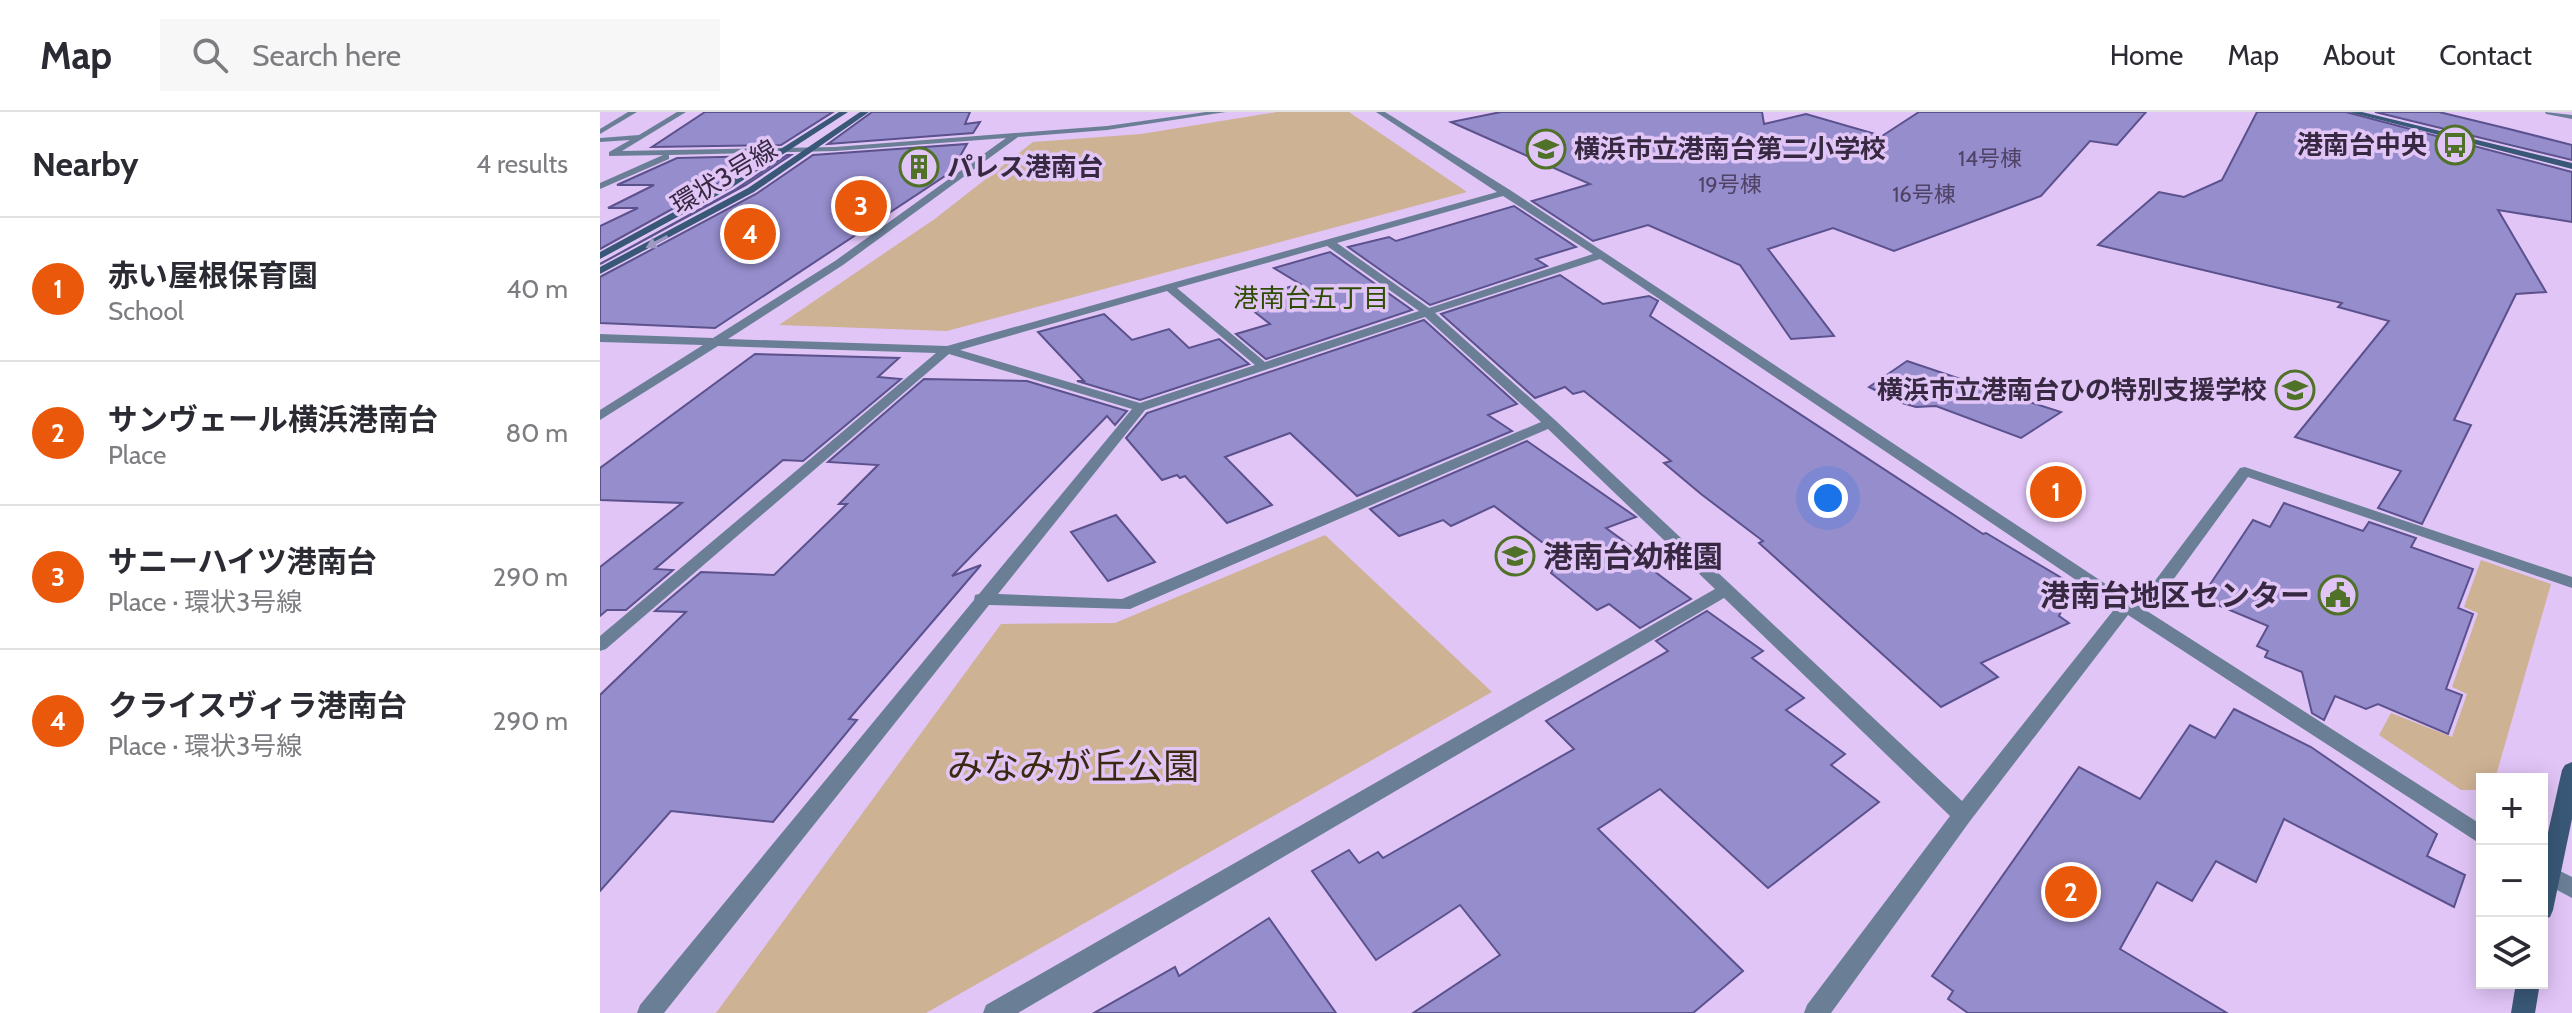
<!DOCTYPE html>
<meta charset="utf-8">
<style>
body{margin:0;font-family:Cabin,"Noto Sans JP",sans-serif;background:#f7f7f7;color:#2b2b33}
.controls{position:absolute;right:24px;bottom:24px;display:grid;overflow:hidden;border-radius:0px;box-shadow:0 4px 20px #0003}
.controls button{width:72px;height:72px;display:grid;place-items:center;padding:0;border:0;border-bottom:2px solid #e1e1e2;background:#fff;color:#2b2b33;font:40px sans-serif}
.you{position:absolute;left:1228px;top:386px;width:28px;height:28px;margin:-20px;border:6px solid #fff;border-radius:50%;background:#1a73e8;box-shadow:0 0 0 12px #1a73e833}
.badge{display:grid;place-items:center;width:52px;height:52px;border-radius:50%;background:#ea580c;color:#fff;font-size:26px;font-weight:700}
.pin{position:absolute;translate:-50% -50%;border:4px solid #fff;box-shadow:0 2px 8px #0006}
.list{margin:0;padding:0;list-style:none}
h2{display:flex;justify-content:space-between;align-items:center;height:104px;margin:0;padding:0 32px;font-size:34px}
h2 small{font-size:26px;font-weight:400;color:#7c7c81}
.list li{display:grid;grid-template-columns:52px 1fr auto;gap:24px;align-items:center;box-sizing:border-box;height:144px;padding:0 32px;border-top:2px solid #e1e1e2}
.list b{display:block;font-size:30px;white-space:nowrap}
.list p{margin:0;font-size:26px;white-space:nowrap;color:#7c7c81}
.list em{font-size:26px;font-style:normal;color:#7c7c81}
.icon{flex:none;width:44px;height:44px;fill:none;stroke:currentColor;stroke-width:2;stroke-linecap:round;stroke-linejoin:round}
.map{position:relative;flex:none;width:1972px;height:901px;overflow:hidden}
header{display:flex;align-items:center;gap:48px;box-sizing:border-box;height:112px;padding:0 40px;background:#fff;border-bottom:2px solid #e1e1e2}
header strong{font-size:38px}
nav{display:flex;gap:44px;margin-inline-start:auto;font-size:28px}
.search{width:560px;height:72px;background:#f7f7f7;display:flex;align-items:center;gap:20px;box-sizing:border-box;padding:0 28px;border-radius:0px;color:#7c7c81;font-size:30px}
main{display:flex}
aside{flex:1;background:#fff}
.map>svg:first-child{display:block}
.green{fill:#ceb294}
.building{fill:#968dcd;stroke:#5b518c;stroke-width:2}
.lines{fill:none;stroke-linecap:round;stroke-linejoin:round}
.street{fill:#6a7f96;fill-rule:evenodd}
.secondary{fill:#395877;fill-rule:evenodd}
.oneway{fill:#9e99c4}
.labels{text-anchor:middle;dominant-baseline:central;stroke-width:7;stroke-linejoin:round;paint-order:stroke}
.far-number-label{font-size:22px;fill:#4f4264}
.far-poi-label{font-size:26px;font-weight:bold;fill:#372941;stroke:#e1c5f7;text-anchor:end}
.far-street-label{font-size:26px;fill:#372941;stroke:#e1c5f7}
.far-neighbourhood-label{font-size:26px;fill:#2f4c03;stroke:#e1c5f7}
.poi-label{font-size:30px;font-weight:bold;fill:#372941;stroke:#e1c5f7;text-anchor:start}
.near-park-label{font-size:36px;fill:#3c2912;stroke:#e1c5f7}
</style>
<header>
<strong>Map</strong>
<div class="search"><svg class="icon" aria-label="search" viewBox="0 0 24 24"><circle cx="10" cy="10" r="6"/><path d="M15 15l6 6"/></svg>Search here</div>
<nav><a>Home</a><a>Map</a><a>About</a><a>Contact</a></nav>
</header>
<main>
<aside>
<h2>Nearby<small>4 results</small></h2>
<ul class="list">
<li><span class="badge">1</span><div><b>赤い屋根保育園</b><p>School</p></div><em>40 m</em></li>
<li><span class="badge">2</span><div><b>サンヴェール横浜港南台</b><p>Place</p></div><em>80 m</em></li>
<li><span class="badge">3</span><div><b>サニーハイツ港南台</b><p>Place · 環状3号線</p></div><em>290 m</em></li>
<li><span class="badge">4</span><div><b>クライスヴィラ港南台</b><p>Place · 環状3号線</p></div><em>290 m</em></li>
</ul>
</aside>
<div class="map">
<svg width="1972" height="901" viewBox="0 0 1972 901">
<rect width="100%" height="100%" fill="#e1c5f7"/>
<g class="green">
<polygon points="677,0 749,0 867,80 347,219 179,213 336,106 433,30 541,22"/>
<polygon points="725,423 892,580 326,901 116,901 401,512 515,511"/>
<polygon points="1881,448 1951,472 1895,667 1882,667 1882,678 1861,678 1779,623 1791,601 1852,625 1867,582 1852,575 1878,501 1864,495"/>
</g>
<g class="building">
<polygon points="105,0 233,0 181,33 52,35"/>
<polygon points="272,0 370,0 365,12 380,10 373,21 228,32"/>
<polygon points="901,0 1162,0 1164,12 1206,2 1282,24 1319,0 1546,0 1517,33 1490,29 1441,84 1294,139 1233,116 1168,137 1234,224 1191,227 1140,153 1048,113 993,129 932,89 990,72 851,10"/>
<polygon points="1657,0 1746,0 1972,60 1972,110 1898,98 1946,180 1916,182 1854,308 1871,313 1822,412 1778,396 1801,359 1695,325 1789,209 1738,195 1742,191 1498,133 1559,80 1584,85 1622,68"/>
<polygon points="1775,0 1839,0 1909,17 1972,33 1972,48"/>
<polygon points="367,32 351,60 115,216 0,211 0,165 156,82 213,43"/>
<polygon points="187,43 191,43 146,73 0,152 133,79"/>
<polygon points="164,44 123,69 0,137 0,114 38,96 8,96 54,73 17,73 77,46"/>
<polygon points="914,94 976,135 936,147 947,154 830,193 748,135 789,125 796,129"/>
<polygon points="730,140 812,198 666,247 636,222 670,212 647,194 658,191 651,186 700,172 674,156"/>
<polygon points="960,163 1003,192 1049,184 1058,189 1050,204 1383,422 1386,421 1470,471 1457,477 1468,484 1459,504 1469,511 1381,551 1398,565 1341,595 1159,431 1163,429 1101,382 1064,351 1071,349 984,279 973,282 965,275 935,286 841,202"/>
<polygon points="504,202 532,228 569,217 589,236 619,227 649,252 540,288 477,269 484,269 438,220"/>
<polygon points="824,208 917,292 888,303 912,319 757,384 690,321 625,345 672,393 627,411 585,364 580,366 577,363 562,368 526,326 547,301"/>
<polygon points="155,242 299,246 278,265 301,267 203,349 183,348 55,457 73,458 26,498 7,498 0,504 0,455 82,391 0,388 0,356"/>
<polygon points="1307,249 1411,284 1461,300 1421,326 1336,294 1316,295 1299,290 1269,275"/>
<polygon points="324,267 427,269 527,299 515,313 507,304 352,464 381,453 249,607 257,608 173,710 71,699 0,779 0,583 86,500 55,499 101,460 174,463 247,392 239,392 278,353 228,350"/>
<polygon points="927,329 1036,405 1006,416 1060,455 1054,459 1091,487 1040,516 1009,492 997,498 951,461 959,443 894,394 851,414 843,408 799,424 770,397"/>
<polygon points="1684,391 1763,419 1769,410 1816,426 1811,435 1873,457 1858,496 1873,502 1846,577 1862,583 1848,622 1778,592 1766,597 1735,584 1724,608 1712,601 1702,560 1665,545 1668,539 1657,534 1668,514 1601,486 1653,408 1670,415"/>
<polygon points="516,403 555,450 508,469 471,420"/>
<polygon points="1107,499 1163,539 1152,546 1204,586 1186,598 1245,642 1231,653 1279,690 1168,776 1060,677 998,717 1143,859 1093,901 813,901 900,843 860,793 776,848 712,759 749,738 759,751 778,740 783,746 974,637 946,609 1068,539 1056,529"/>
<polygon points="1634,597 1711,635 1837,722 1827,744 1865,763 1854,795 1684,707 1656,770 1616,749 1592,789 1557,770 1520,837 1627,901 1368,901 1348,887 1353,879 1332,864 1479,655 1540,687 1590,613 1615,626"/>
<polygon points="669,806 736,901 494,901 575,855 579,864"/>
</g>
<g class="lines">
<g class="street">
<polygon points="28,0 37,0 0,22 0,17"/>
<path d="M 77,0 L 86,0 L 22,39 L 235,35 L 507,14 L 606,0 L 626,0 L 507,18 L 418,25 L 243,153 L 128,227 L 347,234 L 897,80 L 776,0 L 785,0 L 910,78 L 1536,492 L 1882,713 L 1882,733 L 1528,503 L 1370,709 L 1231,901 L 1204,901 L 1207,893 L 1350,704 L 1124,486 L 418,901 L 383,901 L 386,893 L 1115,477 L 948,317 L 530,497 L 389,493 L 64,901 L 37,901 L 40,893 L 374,488 L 375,483 L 379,482 L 532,297 L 349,242 L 6,537 L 0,539 L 0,524 L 336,241 L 118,234 L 0,308 L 0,298 L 103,233 L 0,230 L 0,222 L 113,226 L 235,149 L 406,26 L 235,39 L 69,43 L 69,47 L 0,77 L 0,71 L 63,43 L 9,44 L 9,40 L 30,28 L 0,30 L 0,26 L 39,23 ZM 903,84 L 993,142 L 829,196 L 737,131 ZM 727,134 L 819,199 L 665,250 L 577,176 ZM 1000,147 L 1516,495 L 1362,689 L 955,308 L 835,201 ZM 567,179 L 655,253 L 540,291 L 360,238 ZM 825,205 L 941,310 L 522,487 L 398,482 L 545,298 Z"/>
<polygon points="1945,0 1972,3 1972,7 1946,2"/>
<polygon points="1645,355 1972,465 1972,476 1648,365 1557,490 1545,490 1543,486 1545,482 1640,356"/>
<polygon points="1942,750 1972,765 1972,786 1942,770"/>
</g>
<g class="secondary">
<polygon points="239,0 248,0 131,76 0,147 0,140 125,72"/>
<polygon points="260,0 269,0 154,80 0,162 0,155 148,76"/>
<polygon points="1749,0 1762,0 1972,51 1972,57"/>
<polygon points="1972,650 1972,707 1953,798 1950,805 1942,808 1942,747 1962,658 1965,653"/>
<polygon points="1916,871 1940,871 1935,901 1911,901"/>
</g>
</g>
<defs><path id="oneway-solid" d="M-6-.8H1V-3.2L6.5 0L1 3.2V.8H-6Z" transform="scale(2)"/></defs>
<use class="oneway" href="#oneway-solid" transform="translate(57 130) rotate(152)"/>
<defs>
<symbol id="bus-ring" viewBox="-11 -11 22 22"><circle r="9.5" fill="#e1c5f7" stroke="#507128" stroke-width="1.5"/><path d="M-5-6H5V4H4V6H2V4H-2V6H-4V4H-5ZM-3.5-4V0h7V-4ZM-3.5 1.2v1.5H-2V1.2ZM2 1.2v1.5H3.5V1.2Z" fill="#507128"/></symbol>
<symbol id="school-ring" viewBox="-11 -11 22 22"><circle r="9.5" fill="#e1c5f7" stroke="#507128" stroke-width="1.5"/><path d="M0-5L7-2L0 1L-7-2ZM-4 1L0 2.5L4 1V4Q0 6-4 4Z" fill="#507128"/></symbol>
<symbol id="building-ring" viewBox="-11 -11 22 22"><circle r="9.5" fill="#e1c5f7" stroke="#507128" stroke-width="1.5"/><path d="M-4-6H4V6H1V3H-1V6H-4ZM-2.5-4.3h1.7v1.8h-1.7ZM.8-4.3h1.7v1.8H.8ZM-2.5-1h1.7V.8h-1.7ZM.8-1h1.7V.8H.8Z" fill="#507128"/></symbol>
<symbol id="civic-ring" viewBox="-11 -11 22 22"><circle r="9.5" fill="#e1c5f7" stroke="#507128" stroke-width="1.5"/><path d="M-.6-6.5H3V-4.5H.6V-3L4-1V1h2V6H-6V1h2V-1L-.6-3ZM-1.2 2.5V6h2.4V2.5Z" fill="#507128"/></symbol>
</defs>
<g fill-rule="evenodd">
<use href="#bus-ring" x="1833" y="11" width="44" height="44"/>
<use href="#school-ring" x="924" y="15" width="44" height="44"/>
<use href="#building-ring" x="297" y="33" width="44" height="44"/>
<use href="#school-ring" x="1673" y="256" width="44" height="44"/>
<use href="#school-ring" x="893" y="422" width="44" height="44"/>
<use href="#civic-ring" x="1716" y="461" width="44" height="44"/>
</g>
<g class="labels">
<g class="far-number-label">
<text x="1390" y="46">14号棟</text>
<text x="1130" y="72">19号棟</text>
<text x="1324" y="82">16号棟</text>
</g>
<g class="far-poi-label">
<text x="1827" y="33">港南台中央</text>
<text x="974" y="37" text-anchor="start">横浜市立港南台第二小学校</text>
<text x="347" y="55" text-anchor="start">パレス港南台</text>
<text x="1667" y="278">横浜市立港南台ひの特別支援学校</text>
</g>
<g class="far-street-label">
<text transform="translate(124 65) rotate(-31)">環状3号線</text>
</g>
<g class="far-neighbourhood-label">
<text x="711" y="186">港南台五丁目</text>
</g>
<g class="poi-label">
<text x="943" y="444">港南台幼稚園</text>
<text x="1710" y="483" text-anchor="end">港南台地区センター</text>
</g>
<g class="near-park-label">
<text x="473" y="654">みなみが丘公園</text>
</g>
</g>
</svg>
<div class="controls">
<button>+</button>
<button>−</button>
<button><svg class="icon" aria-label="layers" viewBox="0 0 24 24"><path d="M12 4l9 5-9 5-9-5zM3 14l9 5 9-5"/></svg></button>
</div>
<div class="you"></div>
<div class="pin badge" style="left:1456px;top:380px">1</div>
<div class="pin badge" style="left:1471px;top:780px">2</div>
<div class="pin badge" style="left:261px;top:94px">3</div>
<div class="pin badge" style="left:150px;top:122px">4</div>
</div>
</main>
